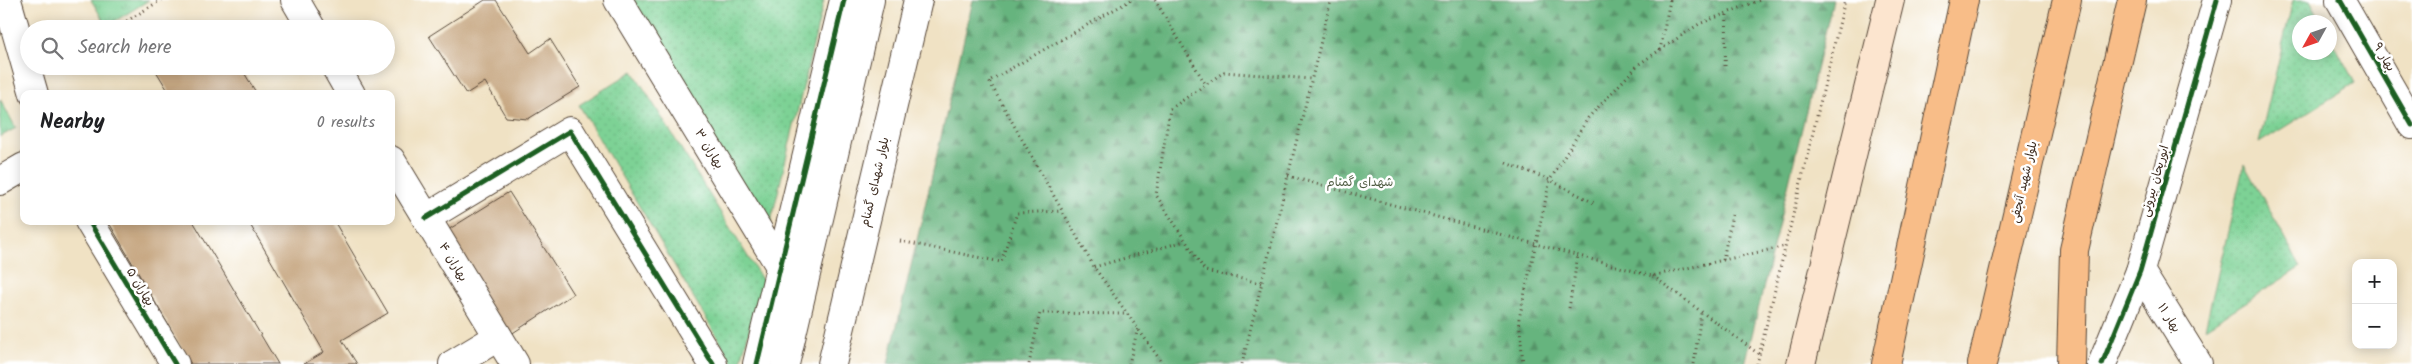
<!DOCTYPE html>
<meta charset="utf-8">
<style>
body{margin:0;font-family:Kalam,"Playpen Sans Arabic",sans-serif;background:#f2f2f2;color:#202124}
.controls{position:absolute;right:15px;bottom:15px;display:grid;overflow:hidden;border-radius:10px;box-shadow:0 2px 12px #0003}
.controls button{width:45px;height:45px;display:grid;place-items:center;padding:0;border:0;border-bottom:1px solid #e0e0e0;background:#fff;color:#202124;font:25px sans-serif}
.compass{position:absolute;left:2292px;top:15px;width:45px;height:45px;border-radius:50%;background:#fff;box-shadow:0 2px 12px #0003;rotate:230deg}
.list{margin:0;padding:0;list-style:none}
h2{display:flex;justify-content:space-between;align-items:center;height:65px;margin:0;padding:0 20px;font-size:21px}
h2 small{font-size:16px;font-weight:400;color:#757577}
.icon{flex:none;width:28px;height:28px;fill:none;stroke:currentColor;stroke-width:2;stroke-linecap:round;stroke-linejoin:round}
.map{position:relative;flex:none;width:2412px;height:364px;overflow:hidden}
.search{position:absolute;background:#fff;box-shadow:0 2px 12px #0003;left:20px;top:20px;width:375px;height:55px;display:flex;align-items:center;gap:12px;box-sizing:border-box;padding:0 18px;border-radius:28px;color:#757577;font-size:19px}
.panel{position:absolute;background:#fff;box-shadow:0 2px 12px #0003;left:20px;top:90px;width:375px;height:135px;border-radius:10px}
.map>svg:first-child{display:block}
.grass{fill:url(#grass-tufts);stroke:#5c7e5a}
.forest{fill:url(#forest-firs);stroke:#506f4e}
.park{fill:url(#park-dots);stroke:#5c7e5a}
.building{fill:#c7a883}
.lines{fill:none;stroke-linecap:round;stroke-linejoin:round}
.minor-casing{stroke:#564637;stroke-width:30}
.tertiary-casing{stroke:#564637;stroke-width:30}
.secondary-casing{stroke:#564637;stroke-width:30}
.primary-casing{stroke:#564637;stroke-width:30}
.path{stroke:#564637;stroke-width:3;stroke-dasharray:1 4;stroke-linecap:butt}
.minor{stroke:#fff;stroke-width:28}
.tertiary{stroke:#fff;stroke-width:28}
.secondary{stroke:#fce5cf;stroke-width:28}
.primary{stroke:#f8bd88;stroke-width:28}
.cycleway-casing{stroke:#fff;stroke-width:8}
.cycleway{stroke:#1b5e20;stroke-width:5}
.labels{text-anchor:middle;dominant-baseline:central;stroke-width:5;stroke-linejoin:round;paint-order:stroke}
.street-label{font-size:12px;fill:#3b2a1e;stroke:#fff}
.park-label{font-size:12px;fill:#4f5c42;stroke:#fff}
</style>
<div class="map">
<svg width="2412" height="364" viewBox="0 0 2412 364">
<defs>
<pattern id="grass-tufts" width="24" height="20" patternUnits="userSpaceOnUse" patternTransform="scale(1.25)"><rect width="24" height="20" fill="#7dd295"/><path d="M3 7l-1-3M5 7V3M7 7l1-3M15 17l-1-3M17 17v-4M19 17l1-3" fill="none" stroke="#6db480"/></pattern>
<pattern id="forest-firs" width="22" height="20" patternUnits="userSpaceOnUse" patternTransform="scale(1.25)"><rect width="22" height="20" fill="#66b47e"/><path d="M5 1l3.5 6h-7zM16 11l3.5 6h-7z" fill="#559367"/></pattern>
<pattern id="park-dots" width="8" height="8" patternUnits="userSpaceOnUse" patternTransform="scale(1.25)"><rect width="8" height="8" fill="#7dd295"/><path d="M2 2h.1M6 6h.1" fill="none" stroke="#6db480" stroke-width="1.8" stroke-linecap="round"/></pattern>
</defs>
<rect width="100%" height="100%" fill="#fff"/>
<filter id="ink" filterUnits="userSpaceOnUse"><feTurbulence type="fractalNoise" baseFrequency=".02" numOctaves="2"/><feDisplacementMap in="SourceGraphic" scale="10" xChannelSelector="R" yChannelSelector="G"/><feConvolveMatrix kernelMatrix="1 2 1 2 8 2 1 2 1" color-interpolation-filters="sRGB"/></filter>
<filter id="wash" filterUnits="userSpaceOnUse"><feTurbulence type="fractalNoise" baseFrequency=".0096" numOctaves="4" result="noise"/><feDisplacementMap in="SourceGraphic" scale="20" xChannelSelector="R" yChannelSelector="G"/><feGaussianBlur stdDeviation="1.12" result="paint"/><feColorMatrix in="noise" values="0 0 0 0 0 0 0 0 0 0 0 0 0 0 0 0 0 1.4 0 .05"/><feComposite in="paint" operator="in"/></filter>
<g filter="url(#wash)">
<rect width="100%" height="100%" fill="#f0e2c4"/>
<g class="grass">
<polygon points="91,0 149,0 107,26"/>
<polygon points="0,99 16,128 0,137"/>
</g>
<polygon class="forest" points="973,0 1833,0 1745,364 888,364"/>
<g class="park">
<polygon points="633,0 824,0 768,234"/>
<polygon points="2293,0 2310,0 2322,22 2300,22 2300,52 2330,52 2330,36 2355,83 2259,143"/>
<polygon points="633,71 763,281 740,364 732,362 579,105"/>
<polygon points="2244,164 2301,267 2205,328"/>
</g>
<g id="blocks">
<g class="building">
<polygon points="485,0 496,0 530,53 550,39 580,87 528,119 506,117 485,82 466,94 429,36"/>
<polygon points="153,66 240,66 257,94 170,94"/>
<polygon points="509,192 573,294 508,336 443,233"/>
<polygon points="108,221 193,221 278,364 191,364"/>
<polygon points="248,221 334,221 388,313 342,340 357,364 304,364 324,352"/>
</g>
</g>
</g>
<g filter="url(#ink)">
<use href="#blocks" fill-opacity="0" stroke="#564637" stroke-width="1"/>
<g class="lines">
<defs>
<g id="minor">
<polyline points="295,0 312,29"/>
<polyline points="618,0 786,276"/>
<polyline points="2340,0 2412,125"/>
<polyline points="335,66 351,94"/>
<polyline points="391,160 515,364"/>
<polyline points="0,181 24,167"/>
<polyline points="426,218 570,131 713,364"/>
<polyline points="2140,271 2198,364"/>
<polyline points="453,364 498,337"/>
<polyline points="757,364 844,0"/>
</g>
<g id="tertiary">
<polyline points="7,0 34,94"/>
<polyline points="89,221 175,364"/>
<polyline points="785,364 870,0"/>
<polyline points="832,364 918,0"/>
<polyline points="2102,364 2140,271 2217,0"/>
</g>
<polyline id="secondary" points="1801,364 1890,0"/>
<g id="primary">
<polyline points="1886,364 1964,0"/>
<polyline points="1982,364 2067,0"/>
<polyline points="2071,364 2074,250 2132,0"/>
</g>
</defs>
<use href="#minor" class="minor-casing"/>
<use href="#tertiary" class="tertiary-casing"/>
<use href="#secondary" class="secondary-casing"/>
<use href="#primary" class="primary-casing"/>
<g class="path">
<polyline points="1131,0 989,81 1094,267 1163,364"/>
<polyline points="1155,0 1206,85"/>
<polyline points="114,29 161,0"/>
<polyline points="1660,50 1670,0"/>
<polyline points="1725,66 1727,13"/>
<polyline points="1506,163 1550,180 1596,204"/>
<polyline points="1288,176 1652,276 1786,246"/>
<polyline points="900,241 1001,262 1017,213 1062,211"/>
<polyline points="1723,260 1732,215"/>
<polyline points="1094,267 1185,241"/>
<polyline points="1653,276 1760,355"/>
<polyline points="1261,283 1205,271 1156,195 1170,109 1224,72 1311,79"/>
<polyline points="1569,308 1578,255"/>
<polyline points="1029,364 1040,313 1128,314"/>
<polyline points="1129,364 1138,328"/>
<polyline points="1242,364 1331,0"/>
<polyline points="1523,364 1519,319 1550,180 1588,118 1639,64 1699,24 1760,0"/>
<polyline points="1694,364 1701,313"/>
<polyline points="1757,364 1845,0"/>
</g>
<use href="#minor" class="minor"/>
<use href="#tertiary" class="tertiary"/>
<use href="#secondary" class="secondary"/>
<use href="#primary" class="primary"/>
<defs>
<g id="cycleway">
<polyline points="2340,0 2412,125"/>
<polyline points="426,218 570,131 713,364"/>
<polyline points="89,221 175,364"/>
<polyline points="757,364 844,0"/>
<polyline points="2102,364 2140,271 2217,0"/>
</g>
</defs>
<use href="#cycleway" class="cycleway-casing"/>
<use href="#cycleway" class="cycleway"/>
</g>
</g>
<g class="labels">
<g class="street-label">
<text transform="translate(2384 57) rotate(60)">بهار ۹</text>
<text transform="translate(709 149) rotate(59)">بهاران ۳</text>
<text transform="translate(2155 181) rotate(-74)">ابوریحان بیرونی</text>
<text transform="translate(875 182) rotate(-77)">بلوار شهدای گمنام</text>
<text transform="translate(2024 182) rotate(-77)">بلوار شهید آنجفی</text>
<text transform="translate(453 262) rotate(59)">بهاران ۴</text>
<text transform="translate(140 287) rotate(59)">بهاران ۵</text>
<text transform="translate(2169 318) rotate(58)">بهار ۱۱</text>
</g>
<g class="park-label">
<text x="1360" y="182">شهدای گمنام</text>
</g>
</g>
</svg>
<div class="controls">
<button>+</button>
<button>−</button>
</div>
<svg class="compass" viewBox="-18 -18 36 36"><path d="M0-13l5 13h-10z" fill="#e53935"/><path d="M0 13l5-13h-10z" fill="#757577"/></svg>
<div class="search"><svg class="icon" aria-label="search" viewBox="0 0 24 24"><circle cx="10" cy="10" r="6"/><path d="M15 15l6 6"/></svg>Search here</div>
<section class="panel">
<h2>Nearby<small>0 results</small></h2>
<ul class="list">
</ul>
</section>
</div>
